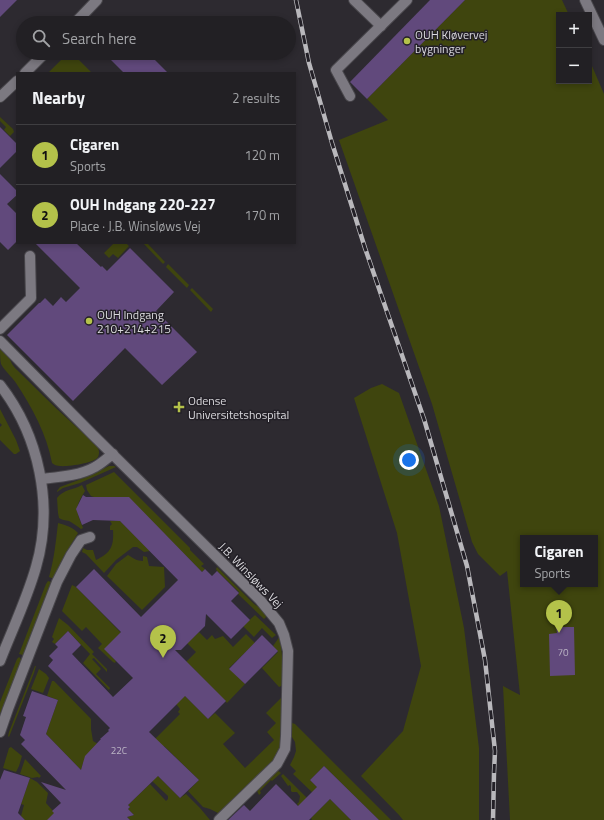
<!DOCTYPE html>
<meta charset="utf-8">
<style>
body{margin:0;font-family:"Titillium Web",sans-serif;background:#2e2d31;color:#f1f3f6}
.controls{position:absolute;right:12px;top:12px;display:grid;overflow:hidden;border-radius:0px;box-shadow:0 2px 6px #0003}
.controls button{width:36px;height:36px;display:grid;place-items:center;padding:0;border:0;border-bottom:1px solid #3f3e41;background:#222024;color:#f1f3f6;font:20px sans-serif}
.you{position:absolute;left:409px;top:460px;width:14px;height:14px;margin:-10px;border:3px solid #fff;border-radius:50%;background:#1a73e8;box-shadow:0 0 0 6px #1a73e833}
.badge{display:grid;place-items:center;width:26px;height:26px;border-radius:50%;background:#b4c24a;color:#111;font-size:13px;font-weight:700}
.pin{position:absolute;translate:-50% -33px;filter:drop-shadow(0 1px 2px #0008)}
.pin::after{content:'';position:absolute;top:21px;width:14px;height:12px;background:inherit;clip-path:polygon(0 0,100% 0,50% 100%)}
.popup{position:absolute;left:520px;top:535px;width:78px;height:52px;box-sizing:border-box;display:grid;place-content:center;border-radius:0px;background:#222024;filter:drop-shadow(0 1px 3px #0005);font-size:13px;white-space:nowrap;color:#a2a3a6}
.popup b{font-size:15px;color:#f1f3f6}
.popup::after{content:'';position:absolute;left:50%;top:100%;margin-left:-8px;border:8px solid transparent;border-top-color:#222024}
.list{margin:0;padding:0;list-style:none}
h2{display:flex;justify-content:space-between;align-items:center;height:52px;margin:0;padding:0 16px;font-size:17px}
h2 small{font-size:13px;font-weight:400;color:#a2a3a6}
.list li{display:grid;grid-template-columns:26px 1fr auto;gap:12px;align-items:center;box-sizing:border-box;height:60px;padding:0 16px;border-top:1px solid #3f3e41}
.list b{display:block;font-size:15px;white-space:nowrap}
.list p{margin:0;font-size:13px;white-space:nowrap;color:#a2a3a6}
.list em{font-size:13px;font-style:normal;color:#a2a3a6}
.icon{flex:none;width:22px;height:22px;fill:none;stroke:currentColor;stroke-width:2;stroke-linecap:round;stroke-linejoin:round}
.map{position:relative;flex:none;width:604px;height:820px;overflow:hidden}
.search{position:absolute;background:#222024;box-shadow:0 2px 6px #0003;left:16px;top:16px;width:280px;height:44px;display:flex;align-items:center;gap:10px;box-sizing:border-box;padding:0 14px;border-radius:22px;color:#a2a3a6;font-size:15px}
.panel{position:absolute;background:#222024;box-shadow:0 2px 6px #0003;left:16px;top:72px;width:280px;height:172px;border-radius:0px}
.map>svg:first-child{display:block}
.green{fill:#3f450e;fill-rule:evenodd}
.building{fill:#61497c}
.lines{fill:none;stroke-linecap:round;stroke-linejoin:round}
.street-casing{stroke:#48464b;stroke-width:12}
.secondary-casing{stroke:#48464b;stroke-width:12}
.street{stroke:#7c7981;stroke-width:10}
.secondary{stroke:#7c7981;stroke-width:10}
.rail-casing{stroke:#b9b8bc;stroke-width:4.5}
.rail{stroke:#232027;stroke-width:3;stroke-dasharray:9;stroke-linecap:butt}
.poi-dot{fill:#b4c24a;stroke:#232027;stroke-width:1.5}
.labels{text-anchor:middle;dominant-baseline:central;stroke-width:3;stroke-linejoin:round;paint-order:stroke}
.number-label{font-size:10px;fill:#bcb5c5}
.poi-label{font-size:12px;fill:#dad9dd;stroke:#232027;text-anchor:start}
.street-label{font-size:12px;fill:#dad9dd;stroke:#232027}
</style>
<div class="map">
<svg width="604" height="820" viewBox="0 0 604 820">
<rect width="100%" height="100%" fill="#2d2a30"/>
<g class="green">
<path d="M 465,0 L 562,0 L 569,15 L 559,15 L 559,81 L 589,81 L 589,59 L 604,94 L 604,820 L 510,820 L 503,686 L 520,695 L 507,571 L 500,576 L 478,554 L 472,542 L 432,404 L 339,140 L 388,120 L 367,99 ZM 523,538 L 595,538 L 595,584 L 523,584 Z"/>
<polygon points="68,53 72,53 92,73 48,73"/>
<polygon points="0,117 13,129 14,132 10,136 4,130 6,127 0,121"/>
<polygon points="114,243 126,243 129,246 118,258 113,254 109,258 104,253"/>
<polygon points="143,243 147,243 165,262 163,264"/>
<polygon points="168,264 189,285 187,288 166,267"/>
<polygon points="192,288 213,309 211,312 190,290"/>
<path d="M 0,345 L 7,353 L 12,364 L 15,368 C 34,386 52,405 71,422 C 79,430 89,436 96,445 C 99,448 100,453 98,457 C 95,463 67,467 60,466 C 57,466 54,465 52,463 C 47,435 32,407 16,383 C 12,377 4,370 1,364 C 0,359 0,350 0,345 Z"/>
<polygon points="382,384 399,393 439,506 464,628 479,748 479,820 403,820 399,815 361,776 403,731 421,666 397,533 354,398 371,388"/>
<polygon points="0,409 16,440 20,451 16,454 14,454 0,440 0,427 2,425 0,423"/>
<polygon points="109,466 114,466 116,467 80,483 63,488 57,492 57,491 60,487 84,478"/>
<polygon points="114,472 190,548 190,550 204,564 201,566 205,569 202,572 129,498 94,497 91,496 87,490 86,485"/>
<path d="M 82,485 L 85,491 C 74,509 76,510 83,528 L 81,529 C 77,526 73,523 69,521 C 65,520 62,520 59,518 L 58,513 L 57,498 C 64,489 73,490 82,485 Z"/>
<path d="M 110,521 L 120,521 L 150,551 L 144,552 L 137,547 L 133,547 L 116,560 L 104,573 L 86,554 L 82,552 L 83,548 L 87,550 L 93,550 L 96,560 C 111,553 114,546 113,530 L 110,530 L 110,526 L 112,524 Z"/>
<path d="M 58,523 C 65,525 73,527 78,533 L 64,556 L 54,579 L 49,577 C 54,560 56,541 58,523 Z"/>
<path d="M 128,555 C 133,558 137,561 143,561 L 143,556 L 147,557 L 149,566 L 164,567 L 165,587 L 142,610 L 107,576 L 116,564 Z"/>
<polygon points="217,567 254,604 260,608 267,616 264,619 238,594 239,592 217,571 216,569"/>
<polygon points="48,581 51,582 23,655 19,654 46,584"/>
<polygon points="72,585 76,587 124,636 108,653 116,661 115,663 113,662 98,648 102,644 86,627 82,631 62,611"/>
<polygon points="255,615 276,635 272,638 262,628 254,637 243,626"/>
<polygon points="59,618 68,625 94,652 92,654 107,669 107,672 94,658 92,659 101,669 96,674 110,688 109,690 83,663 90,654 68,631 55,644 52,642 54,639 52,637"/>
<polygon points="199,632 207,640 212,635 215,639 223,636 233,647 246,634 255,643 229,668 245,684 227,703 192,667 186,662 196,652 187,643"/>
<polygon points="280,636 283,666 283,684 281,686 279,687 262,668 278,652 273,646"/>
<polygon points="19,657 22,660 0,714 0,702 17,659"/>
<polygon points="35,666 36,666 34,673 9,737 8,736 9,732"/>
<polygon points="39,669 46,674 49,678 43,693 31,689"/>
<polygon points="52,681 54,681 91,719 91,729 93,741 98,744 83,763 81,770 46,734 58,700 47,696"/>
<polygon points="177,688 208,719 215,713 235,733 223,744 245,768 274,740 267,732 276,723 266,713 282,697 283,706 281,749 273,761 220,814 210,809 203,807 188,791 199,780 164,746 163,747 155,739 180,714 178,712 180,709 177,705 168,696"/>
<polygon points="292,723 295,724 391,820 379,820 324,766 310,780 320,790 315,795 293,774 296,771 290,765 294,757 296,751 295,742 292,737"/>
<polygon points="11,747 22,756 19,766 16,772 3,768 9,748"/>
<polygon points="25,759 41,776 39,778 38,777 32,778 20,774"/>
<polygon points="149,767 180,798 186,794 200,808 210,820 130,820 127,817 134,815 128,809 130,807 128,805 150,784 166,801 168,799 168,796 151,780"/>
<polygon points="277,770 281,773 272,781 271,780 260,791 261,793 259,795 257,791 258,789"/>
<polygon points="283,774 307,798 301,809 297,804 299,802 300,796 297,792 292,792 291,791 291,787 290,785 288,786 281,776"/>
<polygon points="30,778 37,782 48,793 46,803 61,820 25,820 21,816 24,805 21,804"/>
<polygon points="330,799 351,820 312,820 311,818"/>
</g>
<g class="building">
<polygon points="0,0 17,0 0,17"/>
<polygon points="430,0 465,0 367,99 350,82"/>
<polygon points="104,53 148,53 168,73 124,73"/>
<polygon points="0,127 17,144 17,151 0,168"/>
<polygon points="0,174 17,191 17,195 7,204 17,214 17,241 8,250 0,242"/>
<polygon points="35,243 76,243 101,267 102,266 107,271 130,248 174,292 156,311 197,352 162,385 125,348 73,401 7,335 39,303 40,303 45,298 53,306 61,297 66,302 80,288"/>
<polygon points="83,495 86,497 129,497 202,572 205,569 212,576 217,571 239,593 231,601 250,620 231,639 206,614 205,626 181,650 175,650 226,701 208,719 185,696 149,732 199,780 180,798 158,776 128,805 130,807 128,809 134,815 127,817 130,820 47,820 54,813 52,811 61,803 41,782 66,790 21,744 25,740 20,735 26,717 23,716 32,691 58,700 46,734 81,770 85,756 101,739 100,739 109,731 108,730 110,728 48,666 53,660 49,656 58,647 55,644 68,631 81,645 72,654 113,697 133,678 104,649 121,632 76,587 94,569 141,617 178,580 120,521 93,520 82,525 76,509"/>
<polygon points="556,627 574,627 575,675 550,676 549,634 557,633"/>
<polygon points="262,635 278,651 245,684 229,669"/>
<polygon points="324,766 379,820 351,820 330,799 309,820 228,820 244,805 250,811 276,784 298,806 317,787 310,780"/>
<polygon points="4,770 30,778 18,813 25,820 0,820 0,780"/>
</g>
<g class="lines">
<defs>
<g id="street">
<polyline points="354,0 381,26"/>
<polyline points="350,96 336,70 407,0"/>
<polyline points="0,329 31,298 30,256"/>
<polyline points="0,341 92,434 260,600 279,623 284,635 288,651 286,736 285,749 277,764 219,820"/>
<path d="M 41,479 C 59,477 79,476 95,467 C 101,464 107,458 113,454"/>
<polyline points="0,732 8,709 57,582 71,555 81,540 90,537"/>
</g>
<g id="secondary">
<polyline points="585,0 604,40"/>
<polyline points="75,23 97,0"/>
<polyline points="25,73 45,53"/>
<polyline points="0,97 17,81"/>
<path d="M 0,385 C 39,435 54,505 36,567 C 27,599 12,630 0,661"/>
</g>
</defs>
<use href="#street" class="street-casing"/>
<use href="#secondary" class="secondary-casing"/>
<use href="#street" class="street"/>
<use href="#secondary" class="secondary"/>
<defs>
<polyline id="rail" points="296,0 309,63 332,143 365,248 424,419 467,566 485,660 495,751 494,773 493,820"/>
</defs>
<use href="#rail" class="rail-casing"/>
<use href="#rail" class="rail"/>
</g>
<g class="poi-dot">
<circle cx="407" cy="41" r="4"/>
<circle cx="89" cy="321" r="4"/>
<path d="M177 401h4v4h4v4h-4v4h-4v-4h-4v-4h4z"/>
</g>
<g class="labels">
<g class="number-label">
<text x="563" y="652">70</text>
<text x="119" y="750">22C</text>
</g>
<g class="poi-label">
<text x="415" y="34">OUH Kløvervej<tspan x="415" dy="14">bygninger</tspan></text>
<text x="97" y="314">OUH Indgang<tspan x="97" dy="14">210+214+215</tspan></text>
<text x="188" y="400">Odense<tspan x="188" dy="14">Universitetshospital</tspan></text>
</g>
<g class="street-label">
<text transform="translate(251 575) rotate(46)">J.B. Winsløws Vej</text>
</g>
</g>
</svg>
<div class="controls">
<button>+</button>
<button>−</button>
</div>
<div class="you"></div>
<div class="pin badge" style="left:559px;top:633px">1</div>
<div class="popup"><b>Cigaren</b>Sports</div>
<div class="pin badge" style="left:163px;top:658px">2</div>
<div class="search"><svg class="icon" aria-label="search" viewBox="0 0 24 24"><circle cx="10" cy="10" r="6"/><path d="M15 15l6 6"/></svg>Search here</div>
<section class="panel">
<h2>Nearby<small>2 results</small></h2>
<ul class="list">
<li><span class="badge">1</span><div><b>Cigaren</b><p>Sports</p></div><em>120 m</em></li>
<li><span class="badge">2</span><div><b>OUH Indgang 220-227</b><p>Place · J.B. Winsløws Vej</p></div><em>170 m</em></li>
</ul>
</section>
</div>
